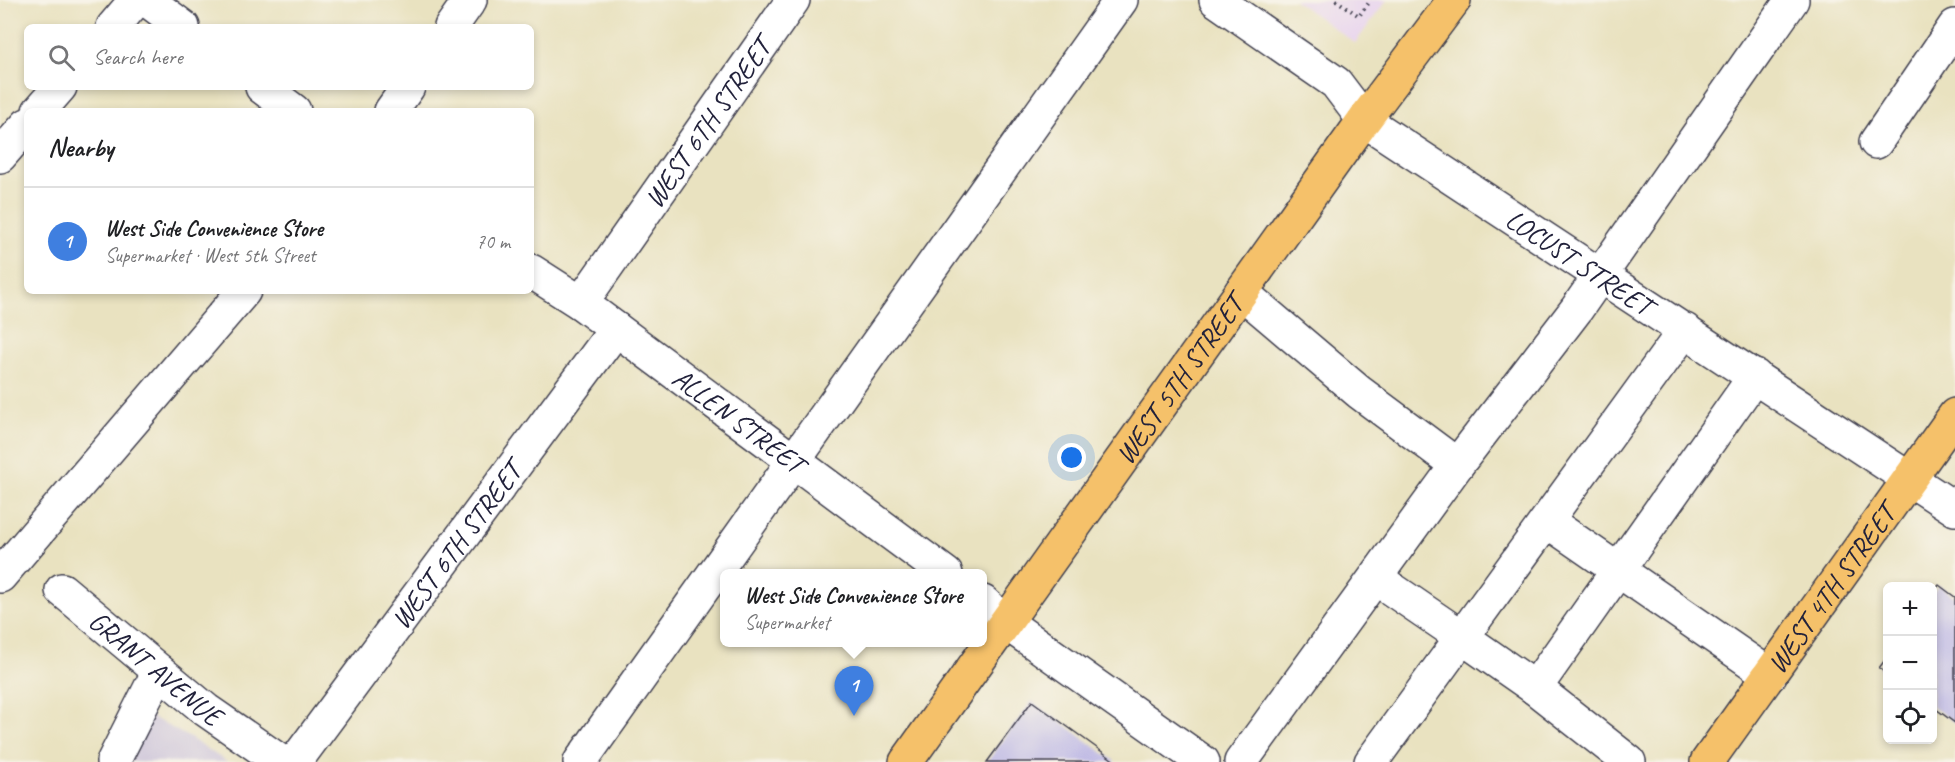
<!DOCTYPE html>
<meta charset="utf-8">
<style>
body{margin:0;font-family:Caveat,sans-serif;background:#f2f2f2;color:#202124}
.controls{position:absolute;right:18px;bottom:18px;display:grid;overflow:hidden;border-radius:9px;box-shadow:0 3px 9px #0003}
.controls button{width:54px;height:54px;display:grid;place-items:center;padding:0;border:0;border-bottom:2px solid #e0e0e0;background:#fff;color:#202124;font:30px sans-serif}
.you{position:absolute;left:1072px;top:458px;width:21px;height:21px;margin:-15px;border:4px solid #fff;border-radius:50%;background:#1a73e8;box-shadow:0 0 0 9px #1a73e833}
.badge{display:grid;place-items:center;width:39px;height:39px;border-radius:50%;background:#0f766e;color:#fff;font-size:20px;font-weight:700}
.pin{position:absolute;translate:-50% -50px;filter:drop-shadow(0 2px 3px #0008)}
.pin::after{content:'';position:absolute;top:32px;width:21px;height:18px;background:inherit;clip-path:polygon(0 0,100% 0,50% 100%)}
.popup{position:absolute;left:720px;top:569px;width:267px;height:78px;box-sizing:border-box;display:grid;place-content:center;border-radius:9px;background:#fff;filter:drop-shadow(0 2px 4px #0005);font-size:20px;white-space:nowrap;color:#757577}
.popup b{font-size:22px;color:#202124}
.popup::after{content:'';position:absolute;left:50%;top:100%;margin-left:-12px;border:12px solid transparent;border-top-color:#fff}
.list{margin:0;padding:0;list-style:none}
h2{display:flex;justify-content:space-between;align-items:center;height:78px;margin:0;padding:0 24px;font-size:26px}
h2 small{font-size:20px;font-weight:400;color:#757577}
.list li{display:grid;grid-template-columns:39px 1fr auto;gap:18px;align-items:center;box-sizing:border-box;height:108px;padding:0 24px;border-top:2px solid #e0e0e0}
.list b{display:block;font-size:22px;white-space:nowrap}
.list p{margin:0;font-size:20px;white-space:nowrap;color:#757577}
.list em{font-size:20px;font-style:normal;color:#757577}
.icon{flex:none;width:33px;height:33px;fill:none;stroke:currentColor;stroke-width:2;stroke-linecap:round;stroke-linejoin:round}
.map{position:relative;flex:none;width:1955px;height:762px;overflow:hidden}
.search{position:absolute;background:#fff;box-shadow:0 3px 9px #0003;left:24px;top:24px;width:510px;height:66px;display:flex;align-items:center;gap:15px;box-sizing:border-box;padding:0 21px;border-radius:9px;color:#757577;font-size:22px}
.panel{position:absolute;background:#fff;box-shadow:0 3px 9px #0003;left:24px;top:108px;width:510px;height:186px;border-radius:9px}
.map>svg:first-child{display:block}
.built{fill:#e7d2ef}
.industrial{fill:#c8bfd8}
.building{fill:#bfbae5}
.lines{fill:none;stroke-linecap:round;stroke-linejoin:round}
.minor-casing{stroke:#403f4f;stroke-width:36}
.major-casing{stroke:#403f4f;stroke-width:36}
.path{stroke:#403f4f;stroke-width:4;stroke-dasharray:1.5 4.5;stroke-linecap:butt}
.minor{stroke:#fff;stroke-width:33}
.major{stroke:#f5c16b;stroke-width:33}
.labels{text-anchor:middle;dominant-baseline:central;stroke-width:4.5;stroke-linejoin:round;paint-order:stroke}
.street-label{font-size:28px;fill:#22223b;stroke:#f7f3e8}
</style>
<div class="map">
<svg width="1955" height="762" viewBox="0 0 1955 762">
<rect width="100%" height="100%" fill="#f7f3e8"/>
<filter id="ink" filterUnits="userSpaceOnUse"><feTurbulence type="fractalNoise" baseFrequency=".0167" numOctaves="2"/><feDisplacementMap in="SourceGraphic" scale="12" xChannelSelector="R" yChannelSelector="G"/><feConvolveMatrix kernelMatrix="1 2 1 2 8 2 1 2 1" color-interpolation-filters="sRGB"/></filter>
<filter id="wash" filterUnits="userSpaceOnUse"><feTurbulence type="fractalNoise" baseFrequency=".008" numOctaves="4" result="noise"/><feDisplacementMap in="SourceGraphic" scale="24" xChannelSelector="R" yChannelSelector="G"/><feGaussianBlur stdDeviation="1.35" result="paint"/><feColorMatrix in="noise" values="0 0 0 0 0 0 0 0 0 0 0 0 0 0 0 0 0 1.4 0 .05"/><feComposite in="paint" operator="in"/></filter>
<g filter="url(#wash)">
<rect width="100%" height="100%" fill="#e9e2c0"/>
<polygon class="built" points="1294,0 1387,0 1355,43"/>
<polygon class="industrial" points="150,716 190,738 227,762 130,762"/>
<g id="blocks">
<g class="building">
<polygon points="1939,585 1955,597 1955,723 1932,706 1932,594"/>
<polygon points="1888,656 1888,674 1879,668"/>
<polygon points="1032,701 1101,751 1116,762 987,762"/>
</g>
</g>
</g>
<g filter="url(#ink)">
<use href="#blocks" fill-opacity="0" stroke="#403f4f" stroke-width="1.5"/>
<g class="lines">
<defs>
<g id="minor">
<polyline points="147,0 183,27"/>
<path id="s1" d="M 1216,0 L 1336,83 L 1364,120 L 1955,509"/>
<polyline points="113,27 136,0"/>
<polyline points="451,27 470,0"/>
<polyline points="262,87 294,111"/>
<polyline points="39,111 60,87"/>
<polyline points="391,111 408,87"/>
<polyline points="1876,142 1955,26"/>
<polyline points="0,156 27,125"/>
<path id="s2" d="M 531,271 L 581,303 L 946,574"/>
<polyline points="1241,292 1359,392 1457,465"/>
<path id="s3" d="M 581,303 L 793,0"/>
<polyline points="1547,521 1770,675"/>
<polyline points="0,576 244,291"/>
<polyline points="1377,579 1462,637 1685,330"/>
<path id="s4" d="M 62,590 L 206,710 L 281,762"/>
<polyline points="983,602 1005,622 1203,762"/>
<polyline points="1535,688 1755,376"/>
<polyline points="113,762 159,671"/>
<path id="s5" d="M 295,762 L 616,329"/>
<polyline points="580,762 1121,0"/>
<polyline points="1241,762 1457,465 1576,310 1792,0"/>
<polyline points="1371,762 1462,637 1535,688 1629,762"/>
</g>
<g id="major">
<path id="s6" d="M 906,762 L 1364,120 L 1454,0"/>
<path id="s7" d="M 1707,762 L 1955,415"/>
</g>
</defs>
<use href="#minor" class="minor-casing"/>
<use href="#major" class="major-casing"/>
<polyline class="path" points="1336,0 1359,16 1371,0"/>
<use href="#minor" class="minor"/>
<use href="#major" class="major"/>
</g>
</g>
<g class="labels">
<g class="street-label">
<text stroke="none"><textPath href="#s3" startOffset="220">WEST 6TH STREET</textPath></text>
<text stroke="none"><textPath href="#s1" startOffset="450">LOCUST STREET</textPath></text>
<text stroke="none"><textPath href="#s6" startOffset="470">WEST 5TH STREET</textPath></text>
<text stroke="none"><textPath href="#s2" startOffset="256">ALLEN STREET</textPath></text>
<text stroke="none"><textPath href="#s5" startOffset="270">WEST 6TH STREET</textPath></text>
<text stroke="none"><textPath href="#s7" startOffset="213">WEST 4TH STREET</textPath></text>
<text stroke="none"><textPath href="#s4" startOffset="122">GRANT AVENUE</textPath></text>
</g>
</g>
</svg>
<div class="controls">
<button>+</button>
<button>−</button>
<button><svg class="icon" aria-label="locate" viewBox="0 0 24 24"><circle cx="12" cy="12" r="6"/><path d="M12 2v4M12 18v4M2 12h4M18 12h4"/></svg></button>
</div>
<div class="you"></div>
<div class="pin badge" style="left:854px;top:716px;background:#3f7fe0">1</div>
<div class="popup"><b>West Side Convenience Store</b>Supermarket</div>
<div class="search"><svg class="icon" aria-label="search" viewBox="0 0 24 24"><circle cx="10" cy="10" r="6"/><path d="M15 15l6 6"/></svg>Search here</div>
<section class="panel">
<h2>Nearby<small></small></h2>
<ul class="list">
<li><span class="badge" style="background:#3f7fe0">1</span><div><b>West Side Convenience Store</b><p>Supermarket · West 5th Street</p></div><em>70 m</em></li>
</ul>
</section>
</div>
